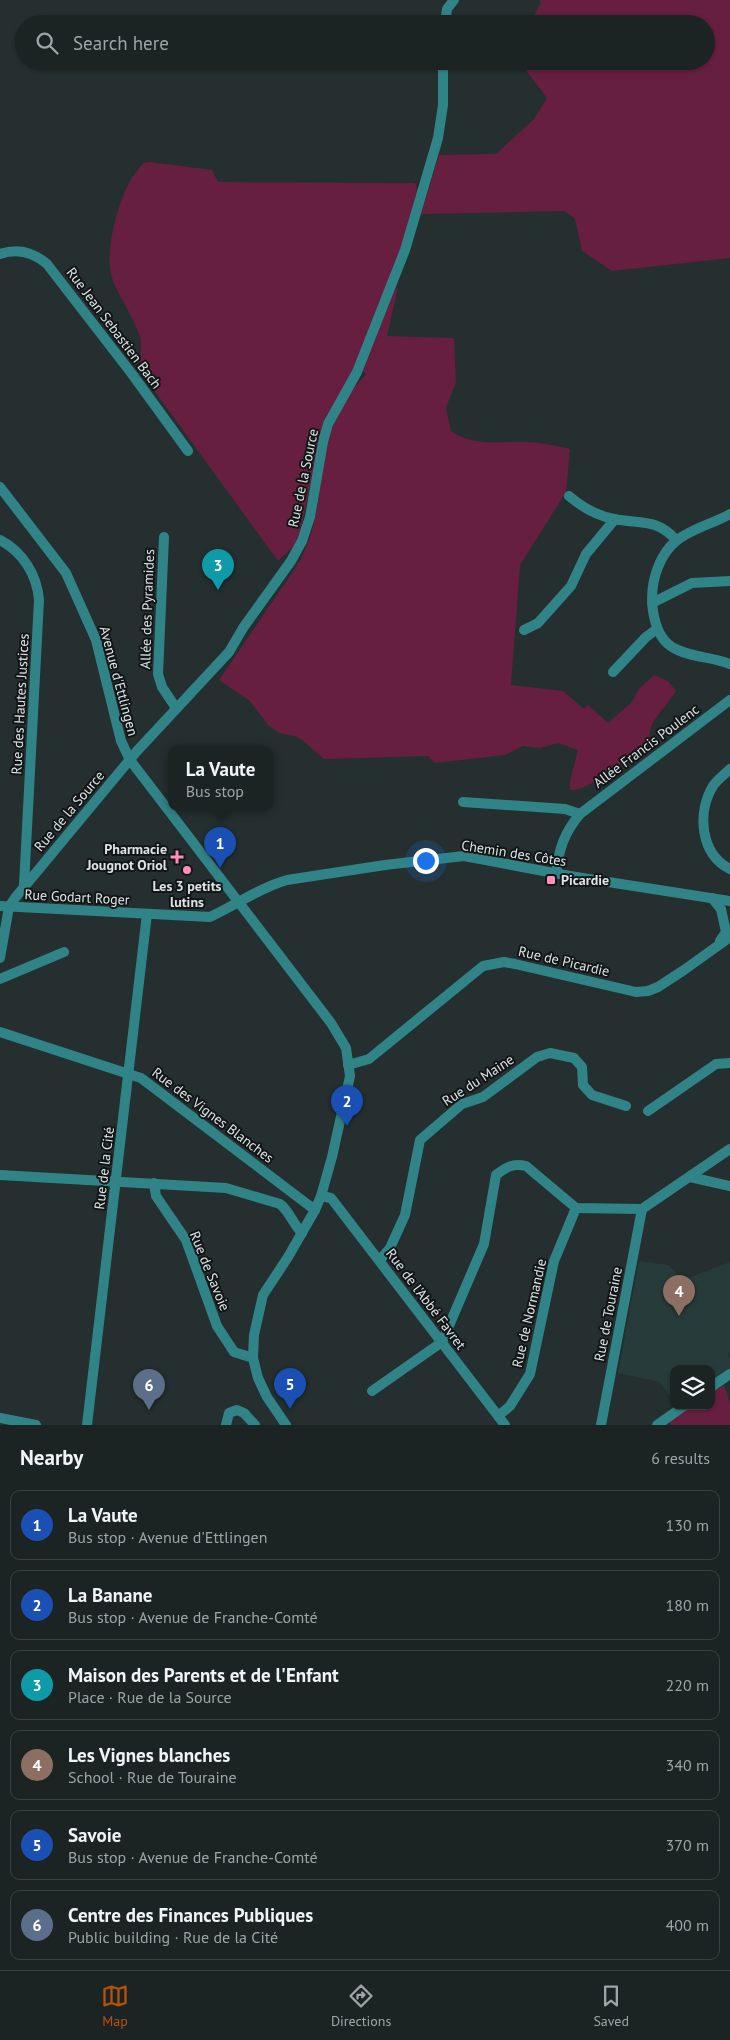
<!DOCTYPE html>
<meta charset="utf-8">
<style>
body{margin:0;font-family:"PT Sans",sans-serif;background:#252b2b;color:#f1f3f6}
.controls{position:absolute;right:15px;bottom:15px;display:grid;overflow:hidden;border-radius:10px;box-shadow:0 1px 4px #0004}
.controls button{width:45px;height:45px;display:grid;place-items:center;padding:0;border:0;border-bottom:1px solid #3a4041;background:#1c2323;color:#f1f3f6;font:25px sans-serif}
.you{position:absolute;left:425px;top:860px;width:18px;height:18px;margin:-12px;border:4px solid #fff;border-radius:50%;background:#1a73e8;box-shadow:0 0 0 8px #1a73e833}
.badge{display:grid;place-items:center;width:32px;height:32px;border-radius:50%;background:#b45309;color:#fff;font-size:16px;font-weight:700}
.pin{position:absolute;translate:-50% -41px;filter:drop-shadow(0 1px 2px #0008)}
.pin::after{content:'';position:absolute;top:26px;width:18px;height:15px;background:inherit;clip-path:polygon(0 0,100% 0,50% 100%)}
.popup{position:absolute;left:168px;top:746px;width:105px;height:65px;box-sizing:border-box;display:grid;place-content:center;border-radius:10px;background:#1c2323;filter:drop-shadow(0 1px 4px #0005);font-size:16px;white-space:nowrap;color:#a0a4a6}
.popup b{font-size:19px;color:#f1f3f6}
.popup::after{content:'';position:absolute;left:50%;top:100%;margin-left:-10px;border:10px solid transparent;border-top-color:#1c2323}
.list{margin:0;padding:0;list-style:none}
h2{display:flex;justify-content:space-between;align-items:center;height:65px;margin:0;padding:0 20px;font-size:21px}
h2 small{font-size:16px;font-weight:400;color:#a0a4a6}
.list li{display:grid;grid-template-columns:32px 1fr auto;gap:15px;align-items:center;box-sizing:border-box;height:70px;margin:0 10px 10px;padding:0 10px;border:1px solid #3a4041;border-radius:10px}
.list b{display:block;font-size:19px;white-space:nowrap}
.list p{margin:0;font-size:16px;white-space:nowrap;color:#a0a4a6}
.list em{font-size:16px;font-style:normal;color:#a0a4a6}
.icon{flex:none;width:28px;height:28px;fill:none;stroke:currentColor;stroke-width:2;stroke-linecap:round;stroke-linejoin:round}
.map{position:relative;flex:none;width:730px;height:1425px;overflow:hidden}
.search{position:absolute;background:#1c2323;box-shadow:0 1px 4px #0004;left:15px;right:15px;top:15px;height:55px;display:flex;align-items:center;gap:12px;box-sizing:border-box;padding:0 18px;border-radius:28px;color:#a0a4a6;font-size:19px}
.sheet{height:545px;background:#1c2323}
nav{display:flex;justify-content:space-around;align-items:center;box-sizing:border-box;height:70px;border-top:1px solid #3a4041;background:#1c2323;font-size:14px;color:#a0a4a6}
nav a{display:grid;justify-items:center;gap:2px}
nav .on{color:#b45309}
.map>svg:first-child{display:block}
.built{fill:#283b3b}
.green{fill:#661f3f}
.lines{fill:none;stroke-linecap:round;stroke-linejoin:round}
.minor{stroke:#308488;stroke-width:10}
.tertiary{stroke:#308488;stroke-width:10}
.poi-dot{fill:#fe8ebb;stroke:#121616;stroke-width:2}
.labels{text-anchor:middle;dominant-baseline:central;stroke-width:4;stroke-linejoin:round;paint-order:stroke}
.street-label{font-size:14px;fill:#dde3e4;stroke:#121616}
.poi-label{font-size:14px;font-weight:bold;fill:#dde3e4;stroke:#121616;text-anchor:end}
</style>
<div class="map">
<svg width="730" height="1425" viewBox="0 0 730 1425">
<rect width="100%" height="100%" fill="#252f2f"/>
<polygon class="built" points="639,1261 668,1265 683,1280 730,1262 730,1352 728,1354 730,1358 730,1370 711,1383 711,1369 674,1369 674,1401 660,1382 618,1373"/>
<g class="green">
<polygon points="539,0 730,0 730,258 612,271 582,251 575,219 565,211 421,214 439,155 496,154 534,119 547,98 519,61 706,61 706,24 530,24 541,2"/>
<path d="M 150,162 L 212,170 L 218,182 L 415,183 L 417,189 L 402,250 L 372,326 L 347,382 L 324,421 L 298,542 L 278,561 L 140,371 C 140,361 142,347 140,337 C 134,316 119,298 112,278 C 104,255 117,206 128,185 C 132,177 138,170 143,163 Z"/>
<path d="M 398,287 L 387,336 L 454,338 L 456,382 L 446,408 L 451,431 C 474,449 512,439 539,443 C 550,444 560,447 570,449 L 566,492 L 520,565 L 511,685 L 563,691 L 584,709 L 588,705 L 608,723 L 631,703 L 639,689 L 654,675 L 668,681 L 676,691 C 669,702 661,711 653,722 C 650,727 651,735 647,740 C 634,754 589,792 570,790 L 570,781 L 578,750 L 558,743 L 540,748 L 523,746 L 505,755 L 435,763 L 428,756 L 324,759 L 301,739 L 294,736 L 279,733 L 268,725 L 250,701 L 219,680 L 300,561 L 311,534 L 317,509 L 326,446 L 332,427 L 346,397 L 366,374 L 363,371 L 393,293 Z"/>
<polygon points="724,1385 730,1403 730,1425 671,1425 669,1422 692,1406 711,1406 711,1393"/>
</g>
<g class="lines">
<g class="minor">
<polyline points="445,24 447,9 454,0"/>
<path d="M 0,254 C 17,248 33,252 47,264 L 132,374 L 188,451"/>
<path d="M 569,496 C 582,507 598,516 614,519 C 640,524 657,518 676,540"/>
<path d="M 730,514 C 716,522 700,526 685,535 C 659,549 649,583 653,611 C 655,624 659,639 672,647 C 688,657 712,657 730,664"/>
<polyline points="164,537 158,674 162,687 176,708"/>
<path d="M 0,540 C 23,552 37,575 39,600 L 24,885"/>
<polyline points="652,603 692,583 730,581"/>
<polyline points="524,630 538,623 571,586 586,554 615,519"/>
<polyline points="613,672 646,637 657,629"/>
<path d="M 730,769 C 725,774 717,780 713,786 C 697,812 700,854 730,869"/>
<polyline points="463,802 565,809 580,814"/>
<path d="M 556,873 C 559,849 564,833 580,814 L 730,700"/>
<polyline points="712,898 721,909 726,932 720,941"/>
<path d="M 0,906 L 210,917 C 236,905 259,888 287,880 L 385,865 L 464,856 L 570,876 L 730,901"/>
<polyline points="0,958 9,907 15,898 137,751 229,652 243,628 291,561 302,541 310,517 323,442 328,424 357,372 405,250 438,138 443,105 443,61"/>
<polyline points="0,979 64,952"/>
<polyline points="0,1032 141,1078 315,1210"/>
<polyline points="348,1065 369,1059 483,966 504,962 515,964 636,992 648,991 658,987 684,970 730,937"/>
<polyline points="648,1111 716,1064 730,1063"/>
<path d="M 0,1175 L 226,1188 L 280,1204 C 290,1212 293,1224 302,1233"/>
<polyline points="690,1177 730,1186"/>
<polyline points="154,1183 156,1196 186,1240 217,1326 234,1352 253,1358"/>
<polyline points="321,1196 331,1198 505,1425"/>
<polyline points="642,1209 730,1149"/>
<polyline points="380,1260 390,1248 405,1215 420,1140 462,1104 483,1097 537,1057 550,1053 574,1058 582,1067 583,1085 592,1095 626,1106"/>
<polyline points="711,1387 730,1374"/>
<path d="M 372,1391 L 442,1342 L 484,1244 L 496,1175 C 506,1167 513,1163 526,1166 L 576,1208 L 642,1209"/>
<polyline points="498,1416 510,1406 530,1374 554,1261 576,1208"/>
<polyline points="0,1418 36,1425"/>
<polyline points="87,1425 147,914"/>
<polyline points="226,1425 229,1413 237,1410 244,1413 255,1425"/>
<polyline points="601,1425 642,1209"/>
<polyline points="657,1425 684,1406"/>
</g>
<polyline class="tertiary" points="0,487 66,573 96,640 121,741 130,760 331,1023 346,1048 350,1076 332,1157 321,1196 315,1210 288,1257 263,1295 254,1335 253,1358 258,1378 267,1397 286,1425"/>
</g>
<g class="poi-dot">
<path d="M174.5 849.5h5v5h5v5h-5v5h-5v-5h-5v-5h5z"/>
<circle cx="187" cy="870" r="5"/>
<rect x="546" y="875" width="10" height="10" rx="2.5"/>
</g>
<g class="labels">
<g class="street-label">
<text transform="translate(114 328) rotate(53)">Rue Jean Sebastien Bach</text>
<text transform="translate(303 478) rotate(-78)">Rue de la Source</text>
<text transform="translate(147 609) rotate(-88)">Allée des Pyramides</text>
<text transform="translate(119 681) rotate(75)">Avenue d'Ettlingen</text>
<text transform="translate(20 704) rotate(-87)">Rue des Hautes Justices</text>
<text transform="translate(646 746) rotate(-37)">Allée Francis Poulenc</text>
<text transform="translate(69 811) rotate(-50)">Rue de la Source</text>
<text transform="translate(514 853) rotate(9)">Chemin des Côtes</text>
<text transform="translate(77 897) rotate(3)">Rue Godart Roger</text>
<text transform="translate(564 961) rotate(13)">Rue de Picardie</text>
<text transform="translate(478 1080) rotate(-33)">Rue du Maine</text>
<text transform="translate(213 1115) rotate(37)">Rue des Vignes Blanches</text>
<text transform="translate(104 1168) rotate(-83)">Rue de la Cité</text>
<text transform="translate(210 1271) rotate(68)">Rue de Savoie</text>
<text transform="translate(426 1299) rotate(53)">Rue de l'Abbé Favret</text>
<text transform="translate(529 1313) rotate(-77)">Rue de Normandie</text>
<text transform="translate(608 1314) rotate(-79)">Rue de Touraine</text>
</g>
<g class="poi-label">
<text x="167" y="849">Pharmacie<tspan x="167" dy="16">Jougnot Oriol</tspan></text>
<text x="561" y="880" text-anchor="start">Picardie</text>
<text x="187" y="886" text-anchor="middle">Les 3 petits<tspan x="187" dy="16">lutins</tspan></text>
</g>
</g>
</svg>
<div class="controls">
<button><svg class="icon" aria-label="layers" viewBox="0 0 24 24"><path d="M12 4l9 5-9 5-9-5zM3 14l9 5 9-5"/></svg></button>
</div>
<div class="you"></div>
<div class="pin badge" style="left:220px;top:868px;background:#1a4fb4">1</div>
<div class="popup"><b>La Vaute</b>Bus stop</div>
<div class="pin badge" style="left:347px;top:1126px;background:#1a4fb4">2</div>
<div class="pin badge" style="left:218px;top:590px;background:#0f9aa8">3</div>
<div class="pin badge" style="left:679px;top:1316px;background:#8d6e63">4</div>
<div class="pin badge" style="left:290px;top:1409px;background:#1a4fb4">5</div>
<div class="pin badge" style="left:149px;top:1410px;background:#5c6f8a">6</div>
<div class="search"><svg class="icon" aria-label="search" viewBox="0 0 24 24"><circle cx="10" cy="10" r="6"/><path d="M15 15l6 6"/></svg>Search here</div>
</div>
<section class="sheet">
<h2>Nearby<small>6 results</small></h2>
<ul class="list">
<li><span class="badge" style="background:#1a4fb4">1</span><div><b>La Vaute</b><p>Bus stop · Avenue d'Ettlingen</p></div><em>130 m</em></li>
<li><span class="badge" style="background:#1a4fb4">2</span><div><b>La Banane</b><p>Bus stop · Avenue de Franche-Comté</p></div><em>180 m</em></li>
<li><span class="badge" style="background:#0f9aa8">3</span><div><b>Maison des Parents et de l'Enfant</b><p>Place · Rue de la Source</p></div><em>220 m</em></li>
<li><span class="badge" style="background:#8d6e63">4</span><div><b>Les Vignes blanches</b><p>School · Rue de Touraine</p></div><em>340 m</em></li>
<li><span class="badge" style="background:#1a4fb4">5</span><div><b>Savoie</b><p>Bus stop · Avenue de Franche-Comté</p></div><em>370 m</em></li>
<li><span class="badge" style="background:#5c6f8a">6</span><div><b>Centre des Finances Publiques</b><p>Public building · Rue de la Cité</p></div><em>400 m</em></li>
</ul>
</section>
<nav>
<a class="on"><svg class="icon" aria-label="map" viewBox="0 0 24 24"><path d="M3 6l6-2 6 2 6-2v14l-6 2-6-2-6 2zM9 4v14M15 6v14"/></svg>Map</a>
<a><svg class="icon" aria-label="directions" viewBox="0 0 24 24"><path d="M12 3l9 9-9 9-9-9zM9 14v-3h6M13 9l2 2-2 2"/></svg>Directions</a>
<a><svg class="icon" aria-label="saved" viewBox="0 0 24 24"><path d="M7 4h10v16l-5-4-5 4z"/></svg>Saved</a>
</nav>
